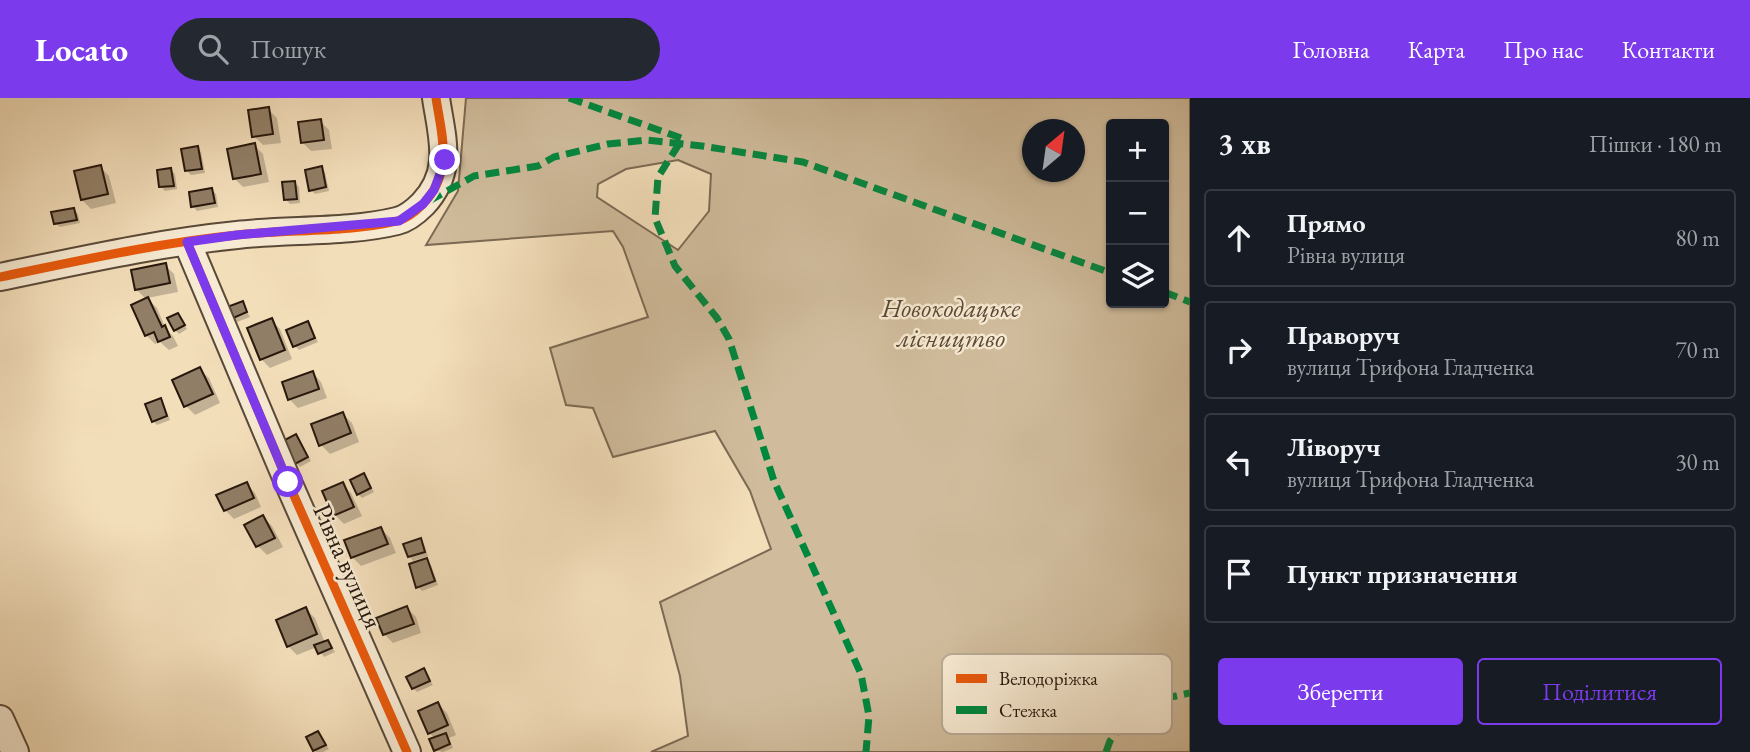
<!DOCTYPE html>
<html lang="uk">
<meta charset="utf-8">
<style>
body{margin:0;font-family:"EB Garamond",serif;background:#242831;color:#f1f3f6}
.controls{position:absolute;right:21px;top:21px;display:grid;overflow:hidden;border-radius:7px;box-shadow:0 2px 5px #0004}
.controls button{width:63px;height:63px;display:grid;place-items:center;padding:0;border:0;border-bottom:2px solid #363941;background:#171b24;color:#f1f3f6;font:35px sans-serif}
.compass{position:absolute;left:1022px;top:21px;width:63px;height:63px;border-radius:50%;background:#171b24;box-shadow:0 2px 5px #0004;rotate:29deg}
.stop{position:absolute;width:21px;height:21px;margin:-16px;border:5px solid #7c3aed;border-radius:50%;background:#fff}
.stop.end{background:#7c3aed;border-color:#fff;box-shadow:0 2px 7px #0008}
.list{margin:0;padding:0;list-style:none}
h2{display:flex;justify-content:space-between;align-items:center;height:91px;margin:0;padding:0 28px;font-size:30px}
h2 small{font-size:23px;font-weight:400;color:#9ea1a6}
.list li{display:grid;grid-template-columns:46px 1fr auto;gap:21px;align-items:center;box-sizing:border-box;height:98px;margin:0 14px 14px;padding:0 14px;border:2px solid #363941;border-radius:7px}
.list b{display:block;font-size:26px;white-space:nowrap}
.list p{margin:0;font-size:23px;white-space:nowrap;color:#9ea1a6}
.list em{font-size:23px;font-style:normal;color:#9ea1a6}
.actions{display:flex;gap:14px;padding:21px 28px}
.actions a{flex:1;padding:16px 0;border:2px solid #7c3aed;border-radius:7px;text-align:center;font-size:24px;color:#7c3aed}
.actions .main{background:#7c3aed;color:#fff}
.icon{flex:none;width:38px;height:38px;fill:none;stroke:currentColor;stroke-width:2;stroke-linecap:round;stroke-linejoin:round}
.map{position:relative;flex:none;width:1190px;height:654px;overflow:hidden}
header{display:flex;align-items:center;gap:42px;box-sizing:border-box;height:98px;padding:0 35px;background:#7c3aed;color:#fff}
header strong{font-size:33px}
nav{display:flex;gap:38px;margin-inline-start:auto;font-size:24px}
.search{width:490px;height:63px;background:#242831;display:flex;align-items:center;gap:18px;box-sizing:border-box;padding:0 24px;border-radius:38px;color:#9ea1a6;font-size:26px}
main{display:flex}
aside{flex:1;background:#171b24}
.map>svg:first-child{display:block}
.green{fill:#d0bc9c;stroke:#7c6a54;stroke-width:2;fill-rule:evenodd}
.shadow{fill:#0003}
.building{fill:#917e66;stroke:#27170c;stroke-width:2}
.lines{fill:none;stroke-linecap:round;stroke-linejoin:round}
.minor-casing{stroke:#5a4938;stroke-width:30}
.minor{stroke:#f7ead2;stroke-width:26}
.quiet{stroke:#00873e;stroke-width:7;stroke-dasharray:14 7;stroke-linecap:butt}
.cycleway-casing{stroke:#f7ead2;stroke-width:13}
.cycleway{stroke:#e8590c;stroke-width:9}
.route{stroke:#7c3aed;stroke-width:9}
.labels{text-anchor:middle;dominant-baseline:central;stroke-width:5;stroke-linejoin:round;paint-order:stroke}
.park-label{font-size:26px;font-style:italic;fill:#5a4937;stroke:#f7ead2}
.street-label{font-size:26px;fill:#27170c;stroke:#f7ead2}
.key{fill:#f7ead2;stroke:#b9ab97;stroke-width:2}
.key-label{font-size:19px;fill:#27170c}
</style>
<header>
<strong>Locato</strong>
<div class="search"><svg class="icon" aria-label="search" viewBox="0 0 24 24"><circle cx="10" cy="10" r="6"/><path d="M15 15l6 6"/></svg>Пошук</div>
<nav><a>Головна</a><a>Карта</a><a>Про нас</a><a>Контакти</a></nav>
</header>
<main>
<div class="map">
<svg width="1190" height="654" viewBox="0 0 1190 654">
<rect width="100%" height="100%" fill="#f3deba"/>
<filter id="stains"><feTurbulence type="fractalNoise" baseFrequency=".00286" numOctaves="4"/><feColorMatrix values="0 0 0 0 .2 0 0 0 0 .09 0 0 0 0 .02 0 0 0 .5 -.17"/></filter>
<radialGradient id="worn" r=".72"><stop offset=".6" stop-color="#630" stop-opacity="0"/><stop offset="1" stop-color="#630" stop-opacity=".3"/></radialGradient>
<path class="green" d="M 466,0 L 1190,0 L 1190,654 L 651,654 L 688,638 L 680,578 L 660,504 L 771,451 L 750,393 L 715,333 L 613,359 L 593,310 L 566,307 L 550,250 L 648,219 L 623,149 L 613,133 L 426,147 L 458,93 ZM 1164,26 L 1164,205 L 1111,205 L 1111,26 ZM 1032,32 L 1074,32 L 1074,74 L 1032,74 ZM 678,62 L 711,76 L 709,113 L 678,152 L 597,99 L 598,86 L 626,71 Z"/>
<g class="shadow">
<polygon points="268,11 277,20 281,45 263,47 254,38"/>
<polygon points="320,23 329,32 332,51 311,53 302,44"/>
<polygon points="254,47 263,56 269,84 243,89 234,80"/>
<polygon points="197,50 201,54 205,75 191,77 187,73"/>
<polygon points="100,69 109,78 116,105 91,111 82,102"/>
<polygon points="321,70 325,74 329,93 315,96 311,92"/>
<polygon points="171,72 175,76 177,91 165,93 161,89"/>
<polygon points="294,84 299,89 300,105 290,106 286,102"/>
<polygon points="212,92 216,96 218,109 197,113 193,108"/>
<polygon points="74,111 78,116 80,125 60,129 55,125"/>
<polygon points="165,167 174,176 178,194 147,200 157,210 166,231 173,238 178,248 169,252 160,244 155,246 146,237 147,202 136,191"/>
<polygon points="242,205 250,219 237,224 233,220"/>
<polygon points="178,217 187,231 179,236 175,232"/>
<polygon points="271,222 280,231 292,261 270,270 261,261"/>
<polygon points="308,225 318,244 299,252 295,248"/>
<polygon points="200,272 209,280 220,305 195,317 186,308 175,283"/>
<polygon points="313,275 321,284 327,300 298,310 289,301"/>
<polygon points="160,302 164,306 170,322 157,327 153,323"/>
<polygon points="343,316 352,325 359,344 330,356 321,347"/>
<polygon points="296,338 311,363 300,369 296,365"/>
<polygon points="364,377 374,394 362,400 358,396"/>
<polygon points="246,386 255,395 261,409 234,421 225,412"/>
<polygon points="342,386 351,395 362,418 344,426 335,417"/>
<polygon points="263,419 272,428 283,449 267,457 258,448 247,427"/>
<polygon points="381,431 390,440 396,455 361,468 352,459"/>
<polygon points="420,442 424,446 428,458 413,463 409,458"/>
<polygon points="427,462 431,467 438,487 422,493 418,489"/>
<polygon points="407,510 416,519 421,535 393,545 384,536"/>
<polygon points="306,511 315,520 325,545 328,544 335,554 324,559 317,549 297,557 288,548"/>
<polygon points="424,572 433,587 417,594 413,590"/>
<polygon points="438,606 447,615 456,637 449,640 453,650 443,654 435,652 435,641 430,635 420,614"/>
<polygon points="318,635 329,651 323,654 316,654 308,640"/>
</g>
<g class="building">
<polygon points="269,9 273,36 252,39 248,12"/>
<polygon points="321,21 324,42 301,45 298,24"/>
<polygon points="255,45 261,76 233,81 227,51"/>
<polygon points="198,48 202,71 185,73 181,51"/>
<polygon points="101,67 108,96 81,102 74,73"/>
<polygon points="322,68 326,89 309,93 305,72"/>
<polygon points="171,70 174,88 159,89 157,72"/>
<polygon points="295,83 297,101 284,102 282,84"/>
<polygon points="212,90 215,105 191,109 189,94"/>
<polygon points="74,110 77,122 54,126 51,114"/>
<polygon points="166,165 170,185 135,192 131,172"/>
<polygon points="148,199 162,229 165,227 170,239 158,244 154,234 145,238 131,207"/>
<polygon points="243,203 247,214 231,221 227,209"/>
<polygon points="178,215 185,227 174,233 167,220"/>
<polygon points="272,220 285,252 260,262 247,230"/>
<polygon points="308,223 315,240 293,249 286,232"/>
<polygon points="200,269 213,296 184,309 172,282"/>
<polygon points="313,273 319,291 288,302 282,284"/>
<polygon points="161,300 167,318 152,324 145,306"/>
<polygon points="343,314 351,335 319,348 311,326"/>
<polygon points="296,336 308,359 295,366 283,343"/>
<polygon points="364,375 371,390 357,397 350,382"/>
<polygon points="247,384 254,400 224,413 216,397"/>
<polygon points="343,384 354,409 333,418 322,393"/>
<polygon points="263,417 275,440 256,449 244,427"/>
<polygon points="381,429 388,446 351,460 344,442"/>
<polygon points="421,440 425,454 408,459 403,446"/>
<polygon points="427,460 435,483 416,490 409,466"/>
<polygon points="407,508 414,526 383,537 376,520"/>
<polygon points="306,509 317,536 287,549 276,522"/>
<polygon points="328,542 332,550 318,556 314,547"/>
<polygon points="424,570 430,583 412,591 406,579"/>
<polygon points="438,604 448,627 428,636 418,613"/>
<polygon points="318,633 326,647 313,653 306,639"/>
<polygon points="446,635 450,646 434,653 429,641"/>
</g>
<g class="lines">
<defs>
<g id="minor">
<polyline points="187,144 288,384 407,654"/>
<path d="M 0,179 C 78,163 157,145 237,137 C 287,131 348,135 397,123 C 406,121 416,113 423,106 C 454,73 442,40 436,0"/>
<polyline points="0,621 15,654"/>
</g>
</defs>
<use href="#minor" class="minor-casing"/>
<use href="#minor" class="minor"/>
<g class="quiet">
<polyline points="569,0 681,40"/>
<polyline points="679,46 658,79 655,120 675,168 717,220 729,241 774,383 861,576 869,618 866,654"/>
<polyline points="429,103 474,78 538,68 554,59 608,46 646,42 702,48 803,64 1111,175"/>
<polyline points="1164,194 1190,204"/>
<polyline points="1106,654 1110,643 1138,606 1190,595"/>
</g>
<defs>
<g id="cycleway">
<polyline points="187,144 288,384 407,654"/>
<path d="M 0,179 C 78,163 157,145 237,137 C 287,131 348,135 397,123 C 406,121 416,113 423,106 C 454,73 442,40 436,0"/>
</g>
</defs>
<use href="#cycleway" class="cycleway-casing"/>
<use href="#cycleway" class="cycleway"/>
</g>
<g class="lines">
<polyline class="route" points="288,384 187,144 237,137 399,123 423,106 434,92 445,62"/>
</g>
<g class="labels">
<g class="park-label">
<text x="951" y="210">Новокодацьке<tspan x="951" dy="30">лісництво</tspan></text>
</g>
<g class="street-label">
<text transform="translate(348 468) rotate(66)">Рівна вулиця</text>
</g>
</g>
<rect x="942" y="556" width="230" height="80" rx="10" class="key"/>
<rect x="956" y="576" width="31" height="9" fill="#e8590c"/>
<rect x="956" y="608" width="31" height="8" fill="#00873e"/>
<g class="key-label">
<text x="999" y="587">Велодоріжка</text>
<text x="999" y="619">Стежка</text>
</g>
<rect width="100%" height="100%" filter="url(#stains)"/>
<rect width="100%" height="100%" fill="url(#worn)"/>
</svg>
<div class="controls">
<button>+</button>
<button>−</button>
<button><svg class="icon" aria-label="layers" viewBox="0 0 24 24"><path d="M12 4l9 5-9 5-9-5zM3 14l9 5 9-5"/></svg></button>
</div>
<svg class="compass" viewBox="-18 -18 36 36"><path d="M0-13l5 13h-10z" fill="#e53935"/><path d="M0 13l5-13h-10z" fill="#9ea1a6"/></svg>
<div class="stop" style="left:288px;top:384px"></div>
<div class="stop end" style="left:445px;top:62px"></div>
</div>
<aside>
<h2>3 хв<small>Пішки · 180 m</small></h2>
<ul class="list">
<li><svg class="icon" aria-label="ahead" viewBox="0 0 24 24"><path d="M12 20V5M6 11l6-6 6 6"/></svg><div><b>Прямо</b><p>Рівна вулиця</p></div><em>80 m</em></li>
<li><svg class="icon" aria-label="right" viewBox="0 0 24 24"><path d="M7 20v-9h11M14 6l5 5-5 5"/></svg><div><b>Праворуч</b><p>вулиця Трифона Гладченка</p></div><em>70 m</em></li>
<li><svg class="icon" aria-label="left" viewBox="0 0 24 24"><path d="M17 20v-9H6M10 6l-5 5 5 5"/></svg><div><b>Ліворуч</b><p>вулиця Трифона Гладченка</p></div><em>30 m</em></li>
<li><svg class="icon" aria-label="arrive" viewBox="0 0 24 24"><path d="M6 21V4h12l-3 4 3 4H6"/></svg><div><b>Пункт призначення</b></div></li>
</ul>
<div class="actions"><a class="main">Зберегти</a><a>Поділитися</a></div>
</aside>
</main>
